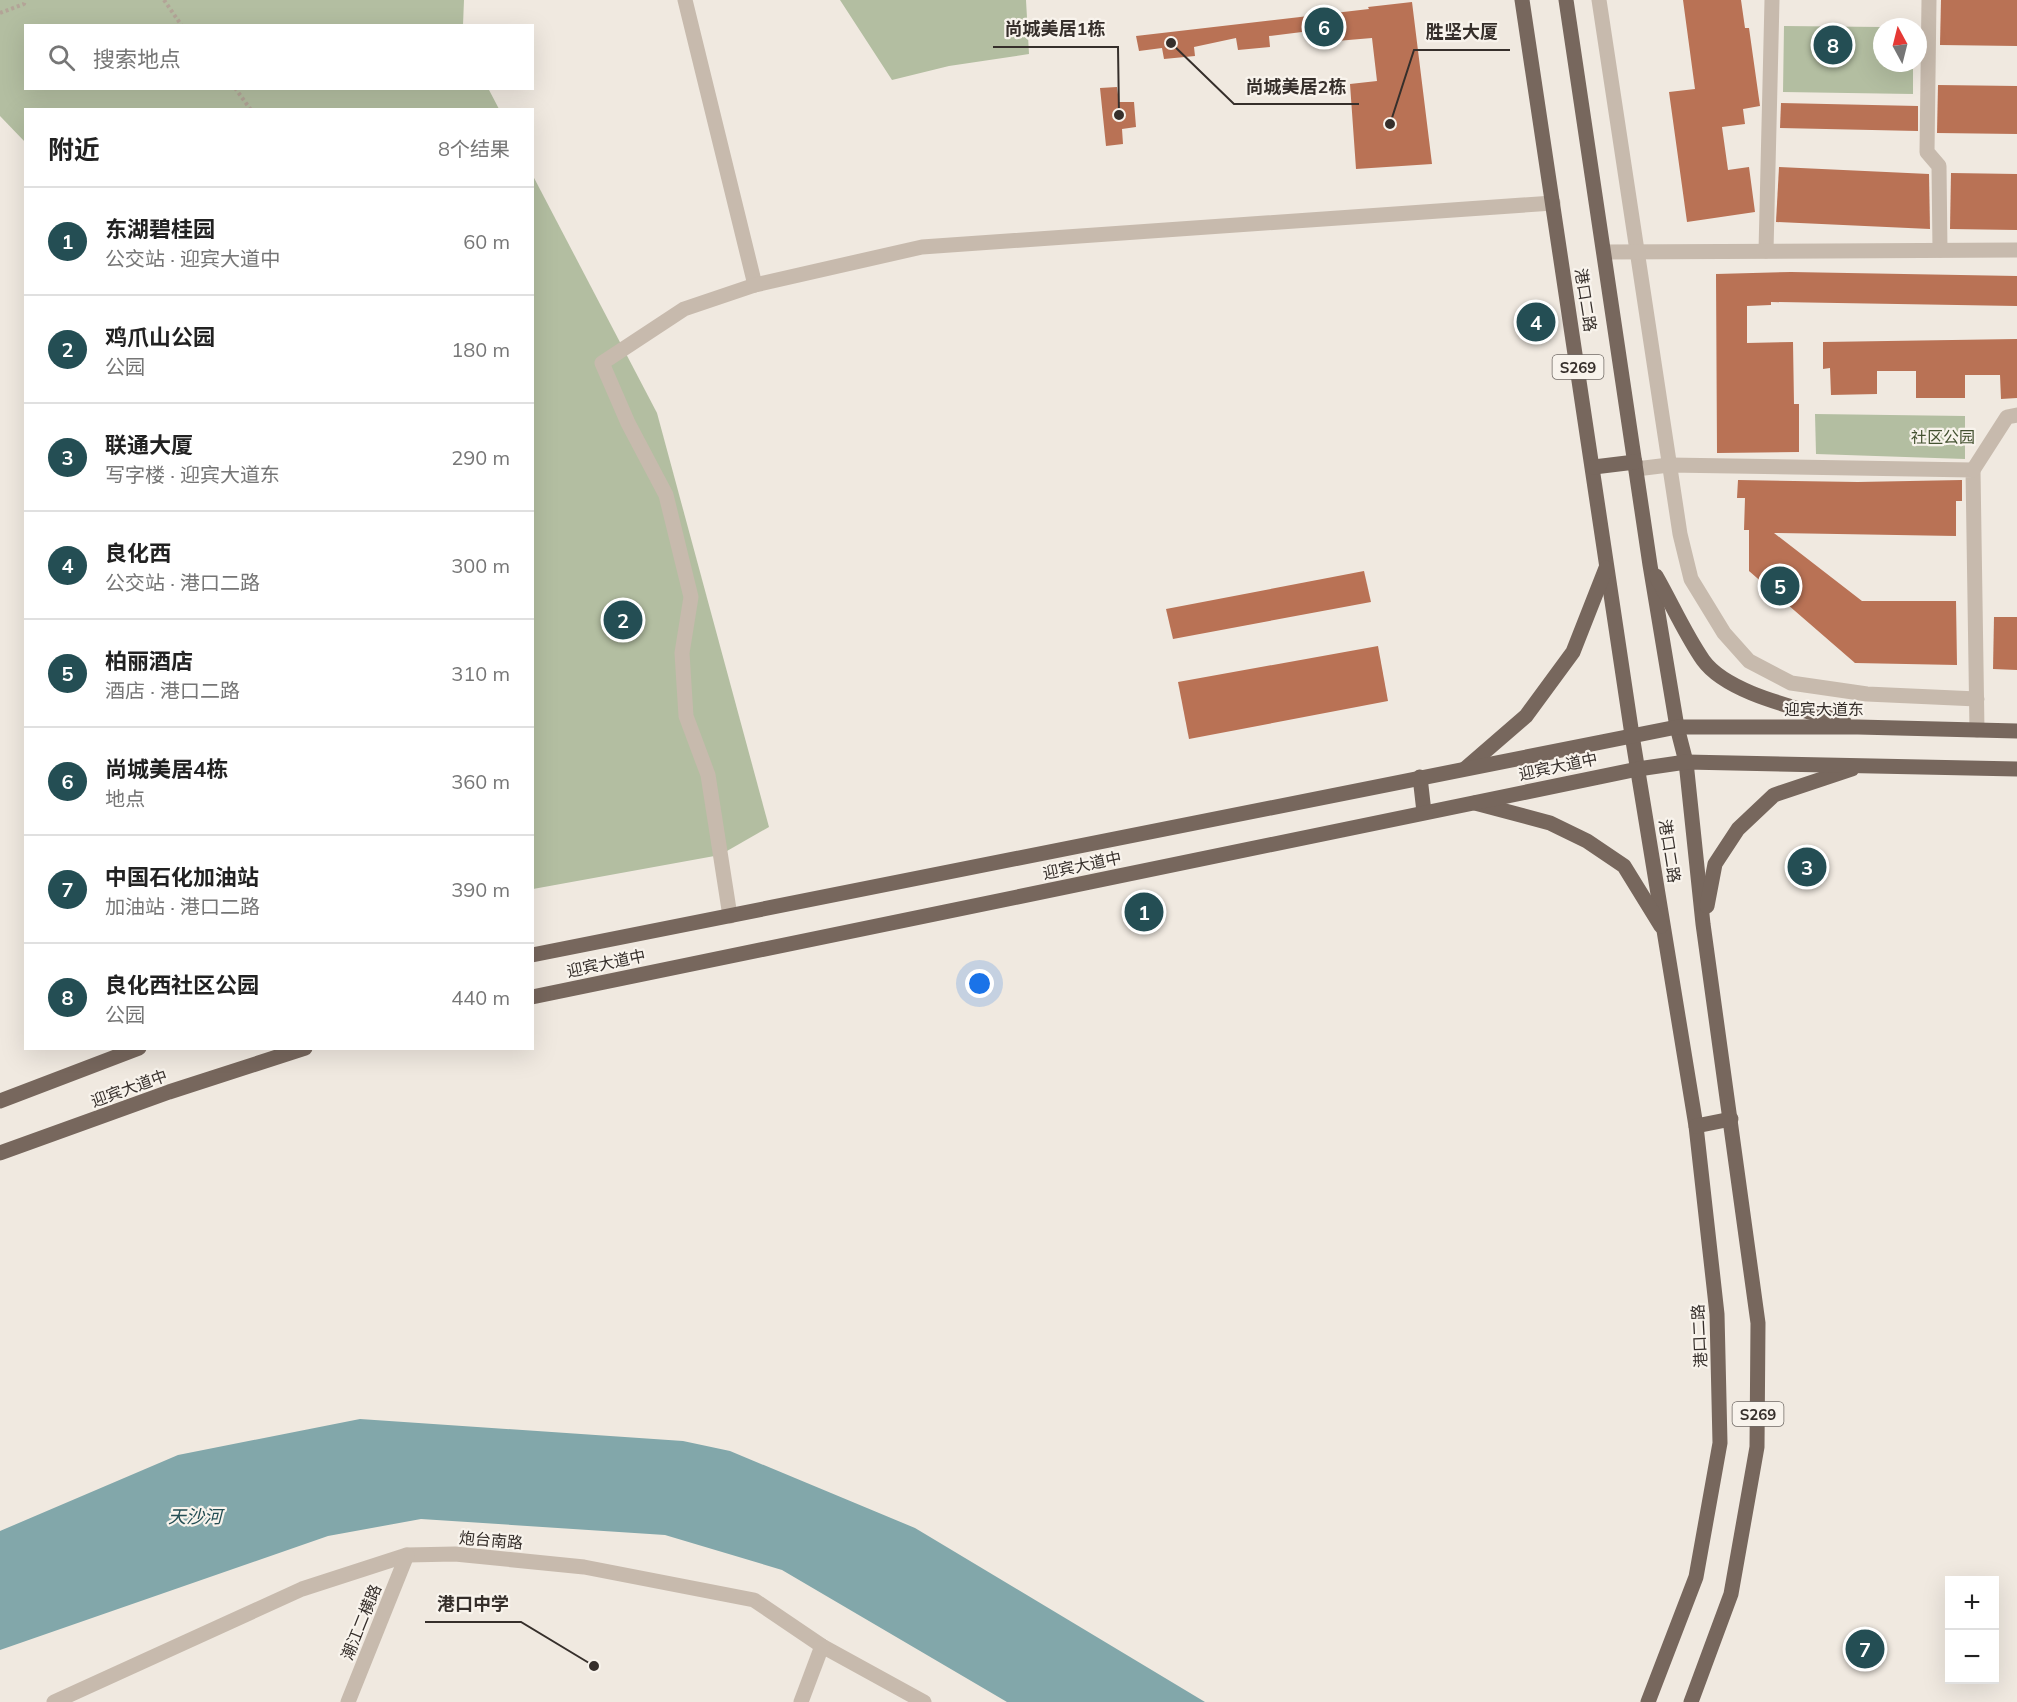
<!DOCTYPE html>
<html lang="zh">
<meta charset="utf-8">
<style>
body{margin:0;font-family:Mulish,"Noto Sans SC",sans-serif;background:#f6f6f6;color:#222}
.controls{position:absolute;right:18px;bottom:18px;display:grid;overflow:hidden;border-radius:0px;box-shadow:0 6px 24px #0002}
.controls button{width:54px;height:54px;display:grid;place-items:center;padding:0;border:0;border-bottom:2px solid #e0e0e0;background:#fff;color:#222;font:30px sans-serif}
.compass{position:absolute;left:1873px;top:18px;width:54px;height:54px;border-radius:50%;background:#fff;box-shadow:0 6px 24px #0002;rotate:353deg}
.you{position:absolute;left:980px;top:984px;width:21px;height:21px;margin:-15px;border:4px solid #fff;border-radius:50%;background:#1a73e8;box-shadow:0 0 0 9px #1a73e833}
.badge{display:grid;place-items:center;width:39px;height:39px;border-radius:50%;background:#244e54;color:#fff;font-size:20px;font-weight:700}
.pin{position:absolute;translate:-50% -50%;border:3px solid #fff;box-shadow:0 2px 6px #0006}
.list{margin:0;padding:0;list-style:none}
h2{display:flex;justify-content:space-between;align-items:center;height:78px;margin:0;padding:0 24px;font-size:26px}
h2 small{font-size:20px;font-weight:400;color:#767676}
.list li{display:grid;grid-template-columns:39px 1fr auto;gap:18px;align-items:center;box-sizing:border-box;height:108px;padding:0 24px;border-top:2px solid #e0e0e0}
.list b{display:block;font-size:22px;white-space:nowrap}
.list p{margin:0;font-size:20px;white-space:nowrap;color:#767676}
.list em{font-size:20px;font-style:normal;color:#767676}
.icon{flex:none;width:33px;height:33px;fill:none;stroke:currentColor;stroke-width:2;stroke-linecap:round;stroke-linejoin:round}
.map{position:relative;flex:none;width:2017px;height:1702px;overflow:hidden}
.search{position:absolute;background:#fff;box-shadow:0 6px 24px #0002;left:24px;top:24px;width:510px;height:66px;display:flex;align-items:center;gap:15px;box-sizing:border-box;padding:0 21px;border-radius:0px;color:#767676;font-size:22px}
.panel{position:absolute;background:#fff;box-shadow:0 6px 24px #0002;left:24px;top:108px;width:510px;height:942px;border-radius:0px}
.map>svg:first-child{display:block}
.green{fill:#b3bea1}
.water{fill:#82a7aa}
.building{fill:#b97255}
.lines{fill:none;stroke-linecap:round;stroke-linejoin:round}
.path{stroke:#b3a497;stroke-width:4;stroke-dasharray:3 3;stroke-linecap:butt}
.minor{stroke:#c7baad;stroke-width:15}
.major{stroke:#77675d;stroke-width:15}
.labels{text-anchor:middle;dominant-baseline:central;stroke-width:4.5;stroke-linejoin:round;paint-order:stroke}
.shield{fill:#f8f3ec;stroke:#706a65;stroke-width:1.5}
.shield-label{font-size:15px;font-weight:bold;fill:#362f2b}
.street-label{font-size:16px;fill:#362f2b;stroke:#f8f3ec}
.park-label{font-size:16px;fill:#445231;stroke:#f8f3ec}
.water-label{font-size:18px;font-style:italic;fill:#244e54;stroke:#f8f3ec}
.leader{fill:none;stroke:#362f2b;stroke-width:2}
.callout-dot{fill:#362f2b;stroke:#f8f3ec;stroke-width:2}
.callout-label{font-size:18px;text-anchor:middle;font-weight:bold;fill:#362f2b;stroke:#f8f3ec;stroke-width:4.5;stroke-linejoin:round;paint-order:stroke}
</style>
<div class="map">
<svg width="2017" height="1702" viewBox="0 0 2017 1702">
<rect width="100%" height="100%" fill="#f0e9e0"/>
<g class="green">
<polygon points="0,0 464,0 463,25 26,26 26,88 488,88 499,109 26,110 25,142 0,116"/>
<polygon points="840,0 1026,0 1029,54 949,66 892,80"/>
<polygon points="1784,26 1882,27 1882,63 1913,64 1913,94 1783,92"/>
<polygon points="532,174 657,413 769,827 720,855 533,889"/>
<polygon points="1815,414 1965,416 1965,459 1816,454"/>
</g>
<polygon class="water" points="360,1419 683,1441 730,1451 915,1528 1205,1702 1007,1702 782,1570 665,1535 421,1519 328,1536 0,1650 0,1531 178,1455"/>
<g class="building">
<polygon points="1683,0 1741,0 1745,28 1749,28 1760,106 1743,109 1745,124 1722,127 1728,170 1749,167 1755,212 1687,222 1669,92 1695,89"/>
<polygon points="1941,0 2017,0 2017,46 1940,45"/>
<polygon points="1412,2 1432,164 1356,169 1350,84 1377,81 1372,38 1313,43 1310,31 1269,36 1270,47 1238,50 1236,38 1194,47 1195,56 1164,59 1162,48 1139,51 1136,36 1369,9 1368,7"/>
<polygon points="1938,85 2017,86 2017,134 1937,133"/>
<polygon points="1117,87 1119,102 1134,102 1136,127 1122,129 1123,144 1106,146 1100,88"/>
<polygon points="1781,103 1918,106 1918,131 1780,128"/>
<polygon points="1779,167 1929,174 1930,229 1776,222"/>
<polygon points="1951,173 2017,174 2017,230 1950,229"/>
<polygon points="1791,272 2017,276 2017,306 1771,302 1771,305 1747,306 1747,343 1793,342 1794,404 1799,404 1799,452 1717,453 1716,274"/>
<polygon points="2017,339 2017,398 2001,399 2000,375 1965,375 1965,398 1916,398 1916,371 1877,371 1877,394 1831,395 1830,368 1823,369 1823,342"/>
<polygon points="1738,480 1858,482 1962,480 1962,501 1956,501 1956,536 1774,533 1862,601 1956,601 1957,665 1855,663 1749,571 1749,530 1744,530 1745,498 1737,498"/>
<polygon points="1364,571 1371,602 1173,639 1166,609"/>
<polygon points="1994,617 2017,617 2017,670 1993,669"/>
<polygon points="1378,646 1388,701 1189,739 1178,682"/>
</g>
<g class="lines">
<g class="path">
<polyline points="164,0 182,26"/>
<polyline points="0,13 24,4 25,0"/>
<polyline points="235,88 251,110"/>
</g>
<g class="minor">
<polyline points="685,0 755,285"/>
<polyline points="1599,0 1680,534 1691,579 1724,633 1749,661 1791,683 1867,694 1977,699"/>
<polyline points="1929,0 1927,152 1939,166 1940,250"/>
<polyline points="1766,251 1772,0"/>
<polyline points="1605,252 2017,250"/>
<polyline points="1636,469 1669,465 1973,470 1977,730"/>
<polyline points="1973,470 2007,417 2017,415"/>
<polyline points="730,916 708,775 686,716 682,653 691,597 666,495 628,423 602,363 684,309 755,285 922,247 1553,203"/>
<polyline points="54,1702 302,1589 407,1555 455,1554 584,1567 754,1600 822,1646 924,1702"/>
<polyline points="348,1702 407,1555"/>
<polyline points="801,1702 822,1646"/>
</g>
<g class="major">
<polyline points="1522,0 1632,735 1696,1126 1717,1314 1720,1443 1696,1577 1648,1702"/>
<polyline points="1566,0 1650,565 1677,727 1686,762 1703,924 1758,1323 1757,1447 1731,1594 1691,1702"/>
<polyline points="1594,467 1635,462"/>
<path d="M 1656,576 C 1672,604 1685,634 1703,660 C 1728,695 1804,709 1844,722"/>
<polyline points="1466,768 1526,716 1573,652 1606,568"/>
<polyline points="1420,777 1424,812"/>
<polyline points="1475,803 1550,823 1587,841 1624,866 1661,926"/>
<polyline points="1707,906 1715,864 1738,829 1774,795 1852,769"/>
<polyline points="532,955 1677,727 1858,727 2017,731"/>
<polyline points="532,997 1638,769 1686,762 2017,769"/>
<polyline points="0,1101 139,1048"/>
<polyline points="1696,1126 1731,1119"/>
<polyline points="0,1153 169,1092 305,1048"/>
</g>
</g>
<g class="labels">
<g class="shield">
<rect x="1552.5" y="355" width="51" height="24" rx="4.5"/>
<rect x="1732.5" y="1402" width="51" height="24" rx="4.5"/>
</g>
<g class="shield-label">
<text x="1578" y="367">S269</text>
<text x="1758" y="1414">S269</text>
</g>
<g class="street-label">
<text transform="translate(1586 300) rotate(81)">港口二路</text>
<text x="1824" y="709">迎宾大道东</text>
<text transform="translate(1558 766) rotate(-12)">迎宾大道中</text>
<text transform="translate(1670 851) rotate(81)">港口二路</text>
<text transform="translate(1082 865) rotate(-12)">迎宾大道中</text>
<text transform="translate(606 963) rotate(-12)">迎宾大道中</text>
<text transform="translate(129 1088) rotate(-20)">迎宾大道中</text>
<text transform="translate(1699 1336) rotate(-93)">港口二路</text>
<text transform="translate(491 1540) rotate(5)">炮台南路</text>
<text transform="translate(361 1622) rotate(-68)">潮江二横路</text>
</g>
<g class="park-label">
<text x="1943" y="437">社区公园</text>
</g>
<g class="water-label">
<text x="195" y="1516">天沙河</text>
</g>
</g>
<path class="leader" d="M1119 115L1118 47H993M1390 124L1414 50H1510M1171 43L1234 104H1359M594 1666L521 1622H425"/>
<g class="callout-dot">
<circle cx="1119" cy="115" r="6"/>
<circle cx="1390" cy="124" r="6"/>
<circle cx="1171" cy="43" r="6"/>
<circle cx="594" cy="1666" r="6"/>
</g>
<g class="callout-label">
<text x="1055" y="35">尚城美居1栋</text>
<text x="1462" y="38">胜坚大厦</text>
<text x="1296" y="93">尚城美居2栋</text>
<text x="473" y="1610">港口中学</text>
</g>
</svg>
<div class="controls">
<button>+</button>
<button>−</button>
</div>
<svg class="compass" viewBox="-18 -18 36 36"><path d="M0-13l5 13h-10z" fill="#e53935"/><path d="M0 13l5-13h-10z" fill="#767676"/></svg>
<div class="you"></div>
<div class="pin badge" style="left:1144px;top:912px">1</div>
<div class="pin badge" style="left:623px;top:620px">2</div>
<div class="pin badge" style="left:1807px;top:867px">3</div>
<div class="pin badge" style="left:1536px;top:322px">4</div>
<div class="pin badge" style="left:1780px;top:586px">5</div>
<div class="pin badge" style="left:1324px;top:27px">6</div>
<div class="pin badge" style="left:1865px;top:1649px">7</div>
<div class="pin badge" style="left:1833px;top:45px">8</div>
<div class="search"><svg class="icon" aria-label="search" viewBox="0 0 24 24"><circle cx="10" cy="10" r="6"/><path d="M15 15l6 6"/></svg>搜索地点</div>
<section class="panel">
<h2>附近<small>8个结果</small></h2>
<ul class="list">
<li><span class="badge">1</span><div><b>东湖碧桂园</b><p>公交站 · 迎宾大道中</p></div><em>60 m</em></li>
<li><span class="badge">2</span><div><b>鸡爪山公园</b><p>公园</p></div><em>180 m</em></li>
<li><span class="badge">3</span><div><b>联通大厦</b><p>写字楼 · 迎宾大道东</p></div><em>290 m</em></li>
<li><span class="badge">4</span><div><b>良化西</b><p>公交站 · 港口二路</p></div><em>300 m</em></li>
<li><span class="badge">5</span><div><b>柏丽酒店</b><p>酒店 · 港口二路</p></div><em>310 m</em></li>
<li><span class="badge">6</span><div><b>尚城美居4栋</b><p>地点</p></div><em>360 m</em></li>
<li><span class="badge">7</span><div><b>中国石化加油站</b><p>加油站 · 港口二路</p></div><em>390 m</em></li>
<li><span class="badge">8</span><div><b>良化西社区公园</b><p>公园</p></div><em>440 m</em></li>
</ul>
</section>
</div>
